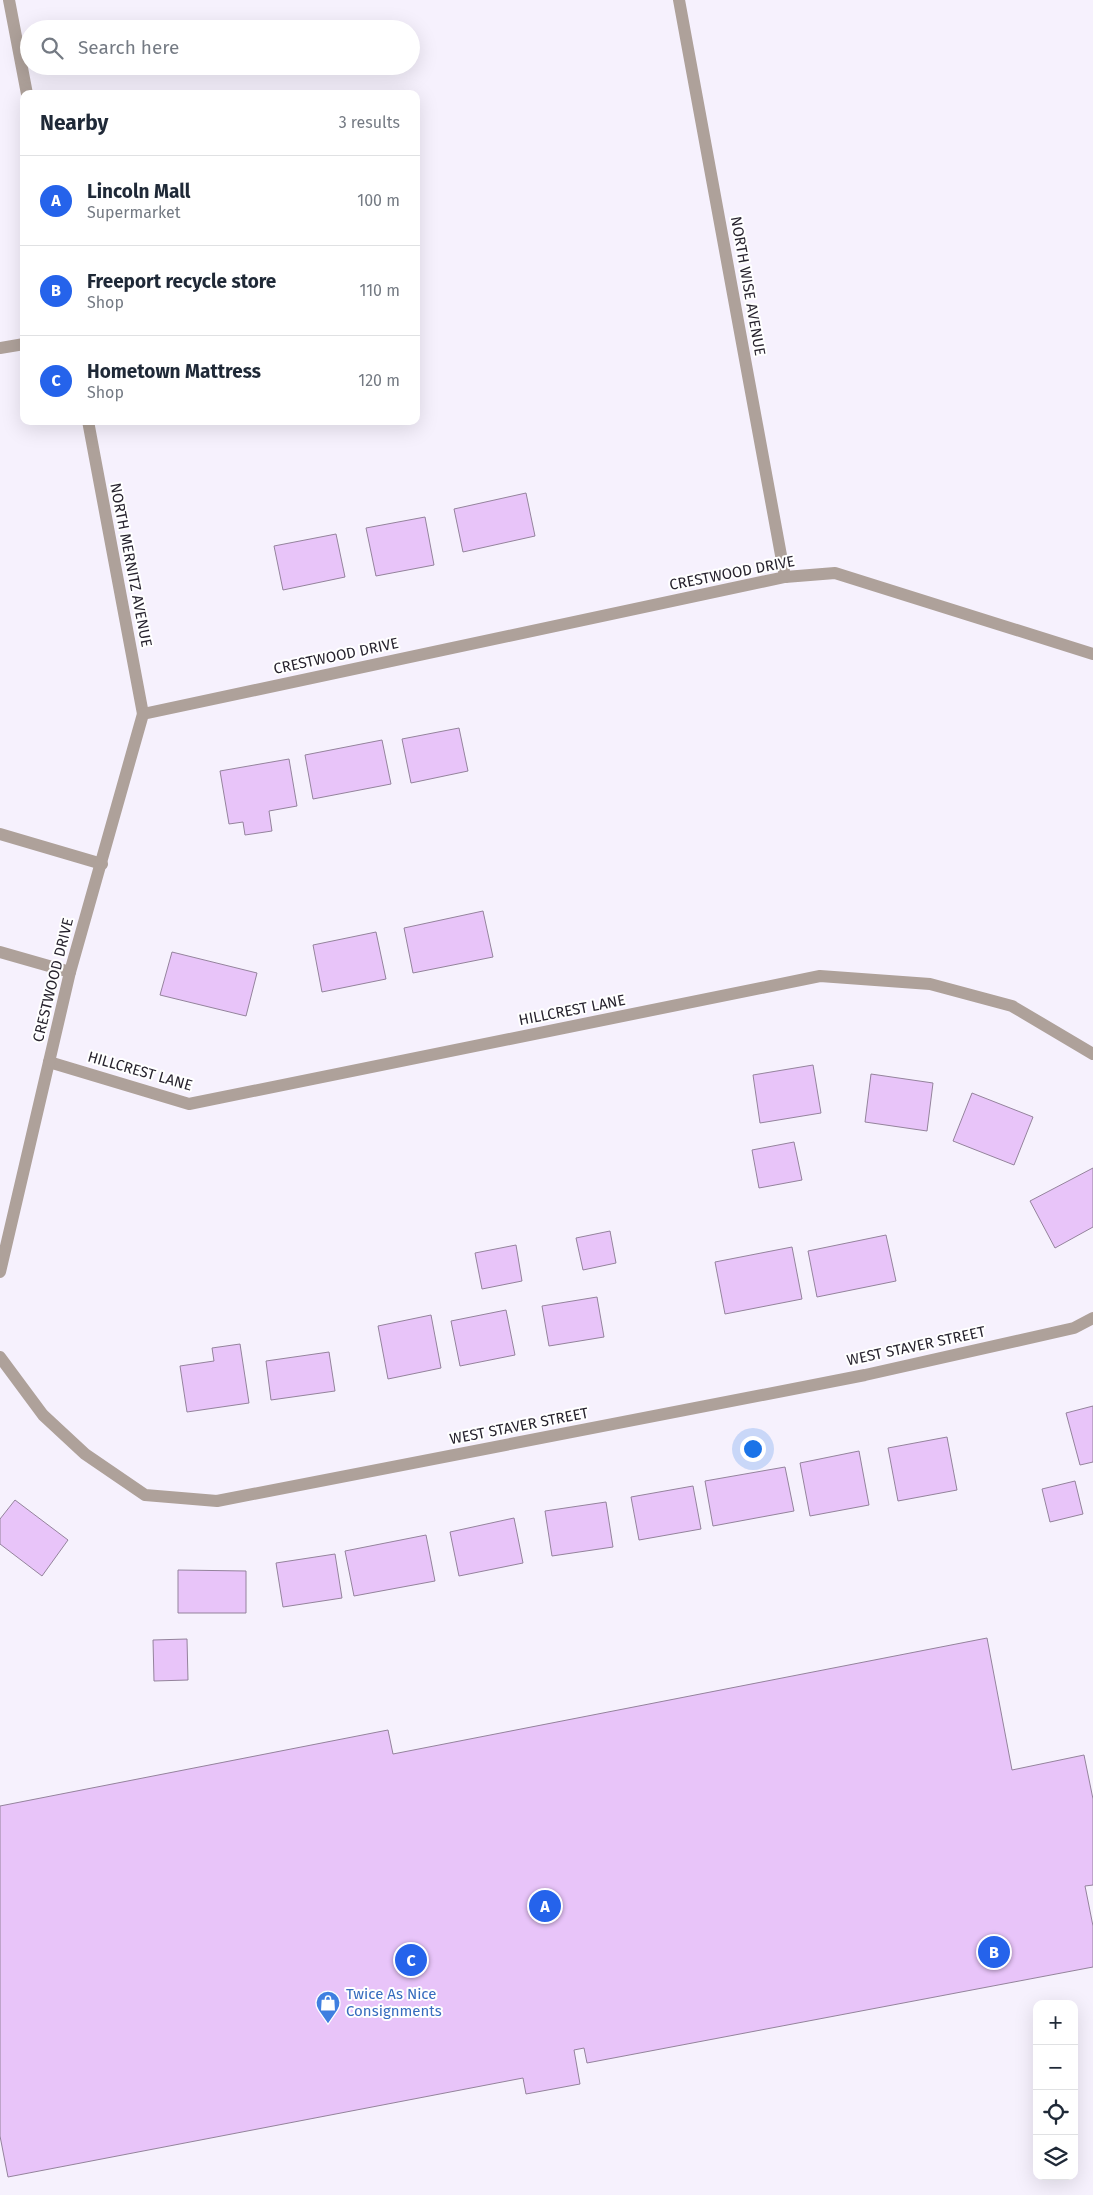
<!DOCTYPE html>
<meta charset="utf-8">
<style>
body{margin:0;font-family:"Fira Sans",sans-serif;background:#f6f6f7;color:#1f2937}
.controls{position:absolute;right:15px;bottom:15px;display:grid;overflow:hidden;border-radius:10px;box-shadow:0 5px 20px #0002}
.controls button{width:45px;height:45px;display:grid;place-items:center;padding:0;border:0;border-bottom:1px solid #e0e1e3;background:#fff;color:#1f2937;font:25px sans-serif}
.you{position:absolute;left:752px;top:1448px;width:18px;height:18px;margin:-12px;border:4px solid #fff;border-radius:50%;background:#1a73e8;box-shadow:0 0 0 8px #1a73e833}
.badge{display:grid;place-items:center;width:32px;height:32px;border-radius:50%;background:#2563eb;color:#fff;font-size:16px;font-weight:700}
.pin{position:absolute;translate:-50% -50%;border:2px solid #fff;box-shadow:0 1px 5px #0006}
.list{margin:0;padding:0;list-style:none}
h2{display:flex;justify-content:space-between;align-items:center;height:65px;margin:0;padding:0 20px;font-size:21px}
h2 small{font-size:16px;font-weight:400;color:#747a83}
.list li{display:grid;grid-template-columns:32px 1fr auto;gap:15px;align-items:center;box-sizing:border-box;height:90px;padding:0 20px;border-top:1px solid #e0e1e3}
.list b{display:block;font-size:19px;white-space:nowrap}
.list p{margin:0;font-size:16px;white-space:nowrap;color:#747a83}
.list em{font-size:16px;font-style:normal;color:#747a83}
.icon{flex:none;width:28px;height:28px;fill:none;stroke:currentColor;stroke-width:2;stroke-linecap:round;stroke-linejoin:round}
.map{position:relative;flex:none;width:1093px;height:2195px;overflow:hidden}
.search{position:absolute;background:#fff;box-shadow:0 5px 20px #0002;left:20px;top:20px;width:400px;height:55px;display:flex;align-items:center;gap:12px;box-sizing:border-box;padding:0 18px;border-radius:28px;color:#747a83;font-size:19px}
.panel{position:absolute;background:#fff;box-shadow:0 5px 20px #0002;left:20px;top:90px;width:400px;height:335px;border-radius:10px}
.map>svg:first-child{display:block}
.building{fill:#e8c4f9;stroke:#94839c}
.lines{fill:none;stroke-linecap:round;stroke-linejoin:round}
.minor{stroke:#aea19a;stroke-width:12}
.labels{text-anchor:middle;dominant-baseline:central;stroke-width:4;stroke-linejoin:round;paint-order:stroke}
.street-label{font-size:15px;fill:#27232e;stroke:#fff}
.shop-label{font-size:15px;fill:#366cbe;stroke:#fff;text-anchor:start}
</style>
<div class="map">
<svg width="1093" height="2195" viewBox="0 0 1093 2195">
<rect width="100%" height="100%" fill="#f6f1fd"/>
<g class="building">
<polygon points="526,493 535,536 463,552 454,509"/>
<polygon points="425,517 434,565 376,576 366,528"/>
<polygon points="336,534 345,577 283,590 274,546"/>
<polygon points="459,728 468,771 411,783 402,739"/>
<polygon points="382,740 391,784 313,799 305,755"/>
<polygon points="289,759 297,806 269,811 272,831 245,835 243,822 229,824 220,771"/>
<polygon points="483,911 493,957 413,973 404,928"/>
<polygon points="376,932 386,979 322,992 313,945"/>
<polygon points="172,952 257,973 246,1016 160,995"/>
<polygon points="813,1065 821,1113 760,1123 753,1075"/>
<polygon points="871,1074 933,1083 927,1131 865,1122"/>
<polygon points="972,1093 1033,1117 1014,1165 953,1141"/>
<polygon points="794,1142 802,1180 759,1188 752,1150"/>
<polygon points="1093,1168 1093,1227 1055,1248 1030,1201"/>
<polygon points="610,1231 616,1263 583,1270 576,1238"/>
<polygon points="886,1235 896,1281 817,1297 808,1251"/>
<polygon points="516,1245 522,1281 482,1289 475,1253"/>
<polygon points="792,1247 802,1299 725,1314 715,1262"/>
<polygon points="597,1297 604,1337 549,1346 542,1306"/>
<polygon points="506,1310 515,1355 460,1366 451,1321"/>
<polygon points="431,1315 441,1368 388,1379 378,1326"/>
<polygon points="240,1344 249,1403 187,1412 180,1366 214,1361 212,1348"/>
<polygon points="329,1352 335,1391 271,1400 266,1361"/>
<polygon points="1093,1406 1093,1462 1080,1465 1066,1413"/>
<polygon points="947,1437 957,1490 898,1501 888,1448"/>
<polygon points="859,1451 869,1505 810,1516 800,1463"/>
<polygon points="785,1467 794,1511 713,1526 705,1481"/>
<polygon points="1075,1481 1083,1514 1050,1522 1042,1489"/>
<polygon points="693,1486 701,1529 639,1540 631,1497"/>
<polygon points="15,1500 68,1540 42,1576 0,1544 0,1519"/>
<polygon points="606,1502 613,1547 552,1556 545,1511"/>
<polygon points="514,1518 523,1563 459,1576 450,1532"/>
<polygon points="426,1535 435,1581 354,1596 345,1551"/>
<polygon points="335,1554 342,1598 283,1607 276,1563"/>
<polygon points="178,1570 246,1571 246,1613 178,1613"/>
<polygon points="987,1638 1012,1770 1084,1755 1093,1799 1093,1885 1085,1886 1093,1926 1093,1967 587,2063 584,2048 574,2050 580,2084 526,2094 523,2078 8,2177 0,2136 0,1806 388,1730 393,1754"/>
<polygon points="187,1639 188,1680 154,1681 153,1640"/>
</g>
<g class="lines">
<g class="minor">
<polyline points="9,0 27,94"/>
<polyline points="679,0 785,577"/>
<polyline points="0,348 24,344"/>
<polyline points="88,421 143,714"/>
<polyline points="0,834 102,864"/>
<polyline points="0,952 70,972"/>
<polyline points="49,1062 189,1104 820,976 930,984 1012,1006 1093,1054"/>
<polyline points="0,1272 70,972 143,714 785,577 835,573 1093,654"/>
<polyline points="0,1357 43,1415 85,1454 145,1495 217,1501 865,1375 1074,1328 1093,1318"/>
</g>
</g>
<defs>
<symbol id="shop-pin" viewBox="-11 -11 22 30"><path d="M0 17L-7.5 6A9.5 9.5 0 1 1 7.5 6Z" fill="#3f7fe0" stroke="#fff"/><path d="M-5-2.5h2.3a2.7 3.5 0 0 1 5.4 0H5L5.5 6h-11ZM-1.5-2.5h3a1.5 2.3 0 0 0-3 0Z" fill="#fff"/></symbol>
</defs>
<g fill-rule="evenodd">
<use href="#shop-pin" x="314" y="1989" width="28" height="38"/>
</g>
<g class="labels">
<g class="street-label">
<text transform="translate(748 286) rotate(80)">NORTH WISE AVENUE</text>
<text transform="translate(131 565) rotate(79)">NORTH MERNITZ AVENUE</text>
<text transform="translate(732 573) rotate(-11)">CRESTWOOD DRIVE</text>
<text transform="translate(336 656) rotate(-12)">CRESTWOOD DRIVE</text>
<text transform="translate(53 980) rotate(-76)">CRESTWOOD DRIVE</text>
<text transform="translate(572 1010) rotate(-11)">HILLCREST LANE</text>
<text transform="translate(140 1071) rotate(16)">HILLCREST LANE</text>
<text transform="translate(916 1346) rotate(-12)">WEST STAVER STREET</text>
<text transform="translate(519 1426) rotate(-11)">WEST STAVER STREET</text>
</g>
<g class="shop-label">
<text x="346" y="1994">Twice As Nice<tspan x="346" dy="17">Consignments</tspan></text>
</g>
</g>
</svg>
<div class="controls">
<button>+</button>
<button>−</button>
<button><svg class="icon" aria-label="locate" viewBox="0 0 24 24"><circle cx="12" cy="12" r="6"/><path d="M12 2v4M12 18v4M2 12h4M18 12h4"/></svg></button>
<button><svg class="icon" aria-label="layers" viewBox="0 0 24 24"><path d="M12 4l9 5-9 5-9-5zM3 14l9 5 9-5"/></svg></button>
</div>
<div class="you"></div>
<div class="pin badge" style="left:545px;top:1906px">A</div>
<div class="pin badge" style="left:994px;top:1952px">B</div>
<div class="pin badge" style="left:411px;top:1960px">C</div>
<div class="search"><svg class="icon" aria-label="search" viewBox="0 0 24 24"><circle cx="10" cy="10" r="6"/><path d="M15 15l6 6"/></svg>Search here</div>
<section class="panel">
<h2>Nearby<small>3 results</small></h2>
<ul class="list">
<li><span class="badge">A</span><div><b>Lincoln Mall</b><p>Supermarket</p></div><em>100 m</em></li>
<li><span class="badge">B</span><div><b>Freeport recycle store</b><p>Shop</p></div><em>110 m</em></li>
<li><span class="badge">C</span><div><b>Hometown Mattress</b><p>Shop</p></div><em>120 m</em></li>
</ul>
</section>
</div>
